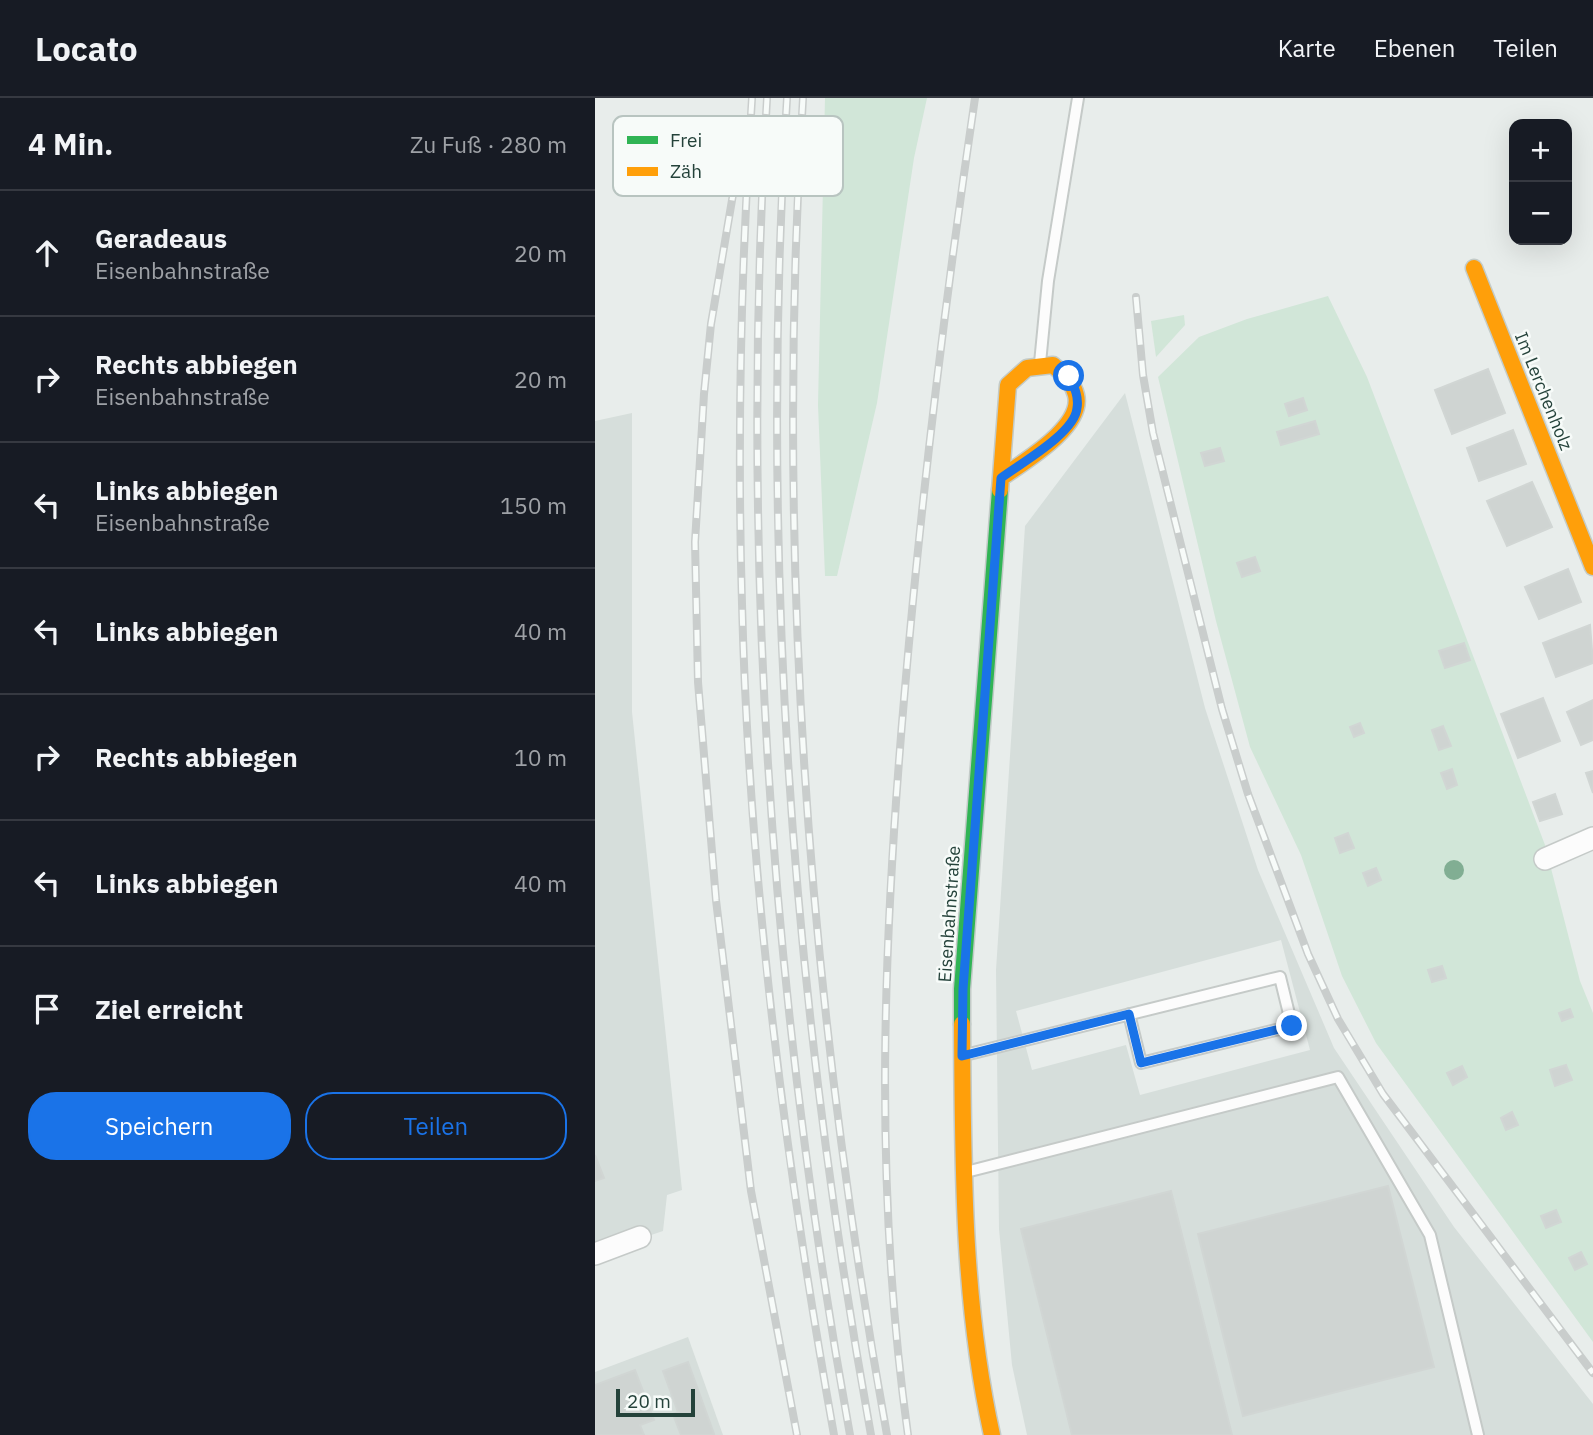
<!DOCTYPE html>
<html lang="de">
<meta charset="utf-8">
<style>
body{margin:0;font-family:"IBM Plex Sans",sans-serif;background:#242831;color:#f1f3f6}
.controls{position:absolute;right:21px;top:21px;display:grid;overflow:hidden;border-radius:14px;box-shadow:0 7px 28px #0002}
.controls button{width:63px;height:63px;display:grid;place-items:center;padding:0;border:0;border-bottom:2px solid #363941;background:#171b24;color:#f1f3f6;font:35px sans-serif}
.scale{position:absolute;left:21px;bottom:18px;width:79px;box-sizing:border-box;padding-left:7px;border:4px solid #24423a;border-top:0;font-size:19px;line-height:24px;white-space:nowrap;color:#24423a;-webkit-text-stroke:5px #f7fbf9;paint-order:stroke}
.stop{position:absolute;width:21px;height:21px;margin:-16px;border:5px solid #1a73e8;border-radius:50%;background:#fff}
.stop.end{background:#1a73e8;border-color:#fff;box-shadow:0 2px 7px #0008}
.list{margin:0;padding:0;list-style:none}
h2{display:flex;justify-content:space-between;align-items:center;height:91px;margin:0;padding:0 28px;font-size:30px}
h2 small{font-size:23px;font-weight:400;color:#9ea1a6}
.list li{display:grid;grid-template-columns:46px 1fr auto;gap:21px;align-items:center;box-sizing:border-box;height:126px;padding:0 28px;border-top:2px solid #363941}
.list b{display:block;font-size:26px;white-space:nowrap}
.list p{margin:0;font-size:23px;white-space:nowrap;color:#9ea1a6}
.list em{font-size:23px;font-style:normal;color:#9ea1a6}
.actions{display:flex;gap:14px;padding:21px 28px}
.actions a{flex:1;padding:16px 0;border:2px solid #1a73e8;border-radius:28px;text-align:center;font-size:24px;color:#1a73e8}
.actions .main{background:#1a73e8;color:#fff}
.icon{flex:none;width:38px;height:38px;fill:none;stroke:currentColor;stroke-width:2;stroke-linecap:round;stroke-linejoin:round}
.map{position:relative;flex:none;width:998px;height:1337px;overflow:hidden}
header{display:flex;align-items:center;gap:42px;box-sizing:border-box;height:98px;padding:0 35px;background:#171b24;border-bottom:2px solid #363941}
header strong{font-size:33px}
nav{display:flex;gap:38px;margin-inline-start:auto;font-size:24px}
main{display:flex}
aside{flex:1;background:#171b24}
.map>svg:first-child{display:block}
.built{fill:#d6dedb;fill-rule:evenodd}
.green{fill:#d1e6d8}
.building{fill:#cfd4d2;stroke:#d1d6d4;stroke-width:2}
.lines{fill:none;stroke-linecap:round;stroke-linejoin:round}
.lane-casing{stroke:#c5cac8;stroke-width:14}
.street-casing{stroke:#c5cac8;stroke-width:24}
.fast-casing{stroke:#c3cbc8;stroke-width:19}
.slow-casing{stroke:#c3cbc8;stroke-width:19}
.lane{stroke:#fcfcfc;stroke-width:10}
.street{stroke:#fcfcfc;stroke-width:21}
.fast{stroke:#30b455;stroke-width:16}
.slow{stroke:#ff9f0a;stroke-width:16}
.rail-casing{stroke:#c9cdcc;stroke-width:8}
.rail{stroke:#f7fbf9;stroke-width:5;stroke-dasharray:16;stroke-linecap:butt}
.tree{fill:#81ae93}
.route{stroke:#1a73e8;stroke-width:9}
.labels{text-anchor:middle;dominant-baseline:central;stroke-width:5;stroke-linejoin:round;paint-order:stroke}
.street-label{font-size:18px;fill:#24423a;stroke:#f7fbf9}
.key{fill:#f7fbf9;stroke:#b8c4c0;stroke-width:2}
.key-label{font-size:19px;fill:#24423a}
</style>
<header>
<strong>Locato</strong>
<nav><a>Karte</a><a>Ebenen</a><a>Teilen</a></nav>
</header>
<main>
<aside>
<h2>4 Min.<small>Zu Fuß · 280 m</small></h2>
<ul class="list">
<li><svg class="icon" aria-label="ahead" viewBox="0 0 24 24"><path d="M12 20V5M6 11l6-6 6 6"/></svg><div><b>Geradeaus</b><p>Eisenbahnstraße</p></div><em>20 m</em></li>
<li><svg class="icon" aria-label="right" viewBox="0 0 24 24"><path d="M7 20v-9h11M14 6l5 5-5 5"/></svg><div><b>Rechts abbiegen</b><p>Eisenbahnstraße</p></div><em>20 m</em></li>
<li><svg class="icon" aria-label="left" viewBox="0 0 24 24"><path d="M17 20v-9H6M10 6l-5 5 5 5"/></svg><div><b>Links abbiegen</b><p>Eisenbahnstraße</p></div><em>150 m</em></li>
<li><svg class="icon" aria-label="left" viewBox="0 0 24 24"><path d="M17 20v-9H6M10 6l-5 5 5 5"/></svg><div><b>Links abbiegen</b></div><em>40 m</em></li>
<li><svg class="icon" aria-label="right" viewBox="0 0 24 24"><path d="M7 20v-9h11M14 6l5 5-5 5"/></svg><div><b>Rechts abbiegen</b></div><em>10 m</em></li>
<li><svg class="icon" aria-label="left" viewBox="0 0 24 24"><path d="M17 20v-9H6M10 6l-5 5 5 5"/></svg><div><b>Links abbiegen</b></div><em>40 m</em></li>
<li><svg class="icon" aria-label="arrive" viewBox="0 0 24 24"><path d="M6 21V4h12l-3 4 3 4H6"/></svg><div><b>Ziel erreicht</b></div></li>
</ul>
<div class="actions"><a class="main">Speichern</a><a>Teilen</a></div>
</aside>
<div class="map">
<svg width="998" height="1337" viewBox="0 0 998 1337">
<rect width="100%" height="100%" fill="#e8edeb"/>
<g class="built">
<path d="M 530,295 L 610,610 L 663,772 L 739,950 L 859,1129 L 998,1306 L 998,1337 L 432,1337 L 417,1267 L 404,1131 L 401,872 L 430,428 ZM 686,842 L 715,952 L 545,997 L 531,947 L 437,972 L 421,913 Z"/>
<polygon points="37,315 37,614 87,1092 72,1097 68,1133 0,1156 0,323"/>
<polygon points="93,1239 128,1337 0,1337 0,1274"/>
</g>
<g class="green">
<polygon points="230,0 332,0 319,60 282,305 242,478 230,478 223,307"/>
<polygon points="733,198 772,279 950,747 985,883 998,915 998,1244 781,945 747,878 706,757 655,649 621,523 563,279 604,239 652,221"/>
<polygon points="589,217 590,227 561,259 556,223"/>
</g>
<g class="building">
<polygon points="893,271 910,315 857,336 840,292"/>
<polygon points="708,300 712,312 694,318 690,306"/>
<polygon points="720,323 724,336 686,347 682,334"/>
<polygon points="918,332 931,366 884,383 872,350"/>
<polygon points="625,350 629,363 610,368 606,355"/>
<polygon points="937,384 957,429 912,448 892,403"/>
<polygon points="660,459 665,473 647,479 642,465"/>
<polygon points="973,471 986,504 944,521 930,489"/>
<polygon points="995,527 998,565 961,579 948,545"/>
<polygon points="869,545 875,562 850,570 844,553"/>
<polygon points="948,600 965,643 923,660 906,616"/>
<polygon points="998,602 998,642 986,647 972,614"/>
<polygon points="765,625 769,635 759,639 755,629"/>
<polygon points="848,628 856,648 844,652 837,632"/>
<polygon points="857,671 862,687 852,691 846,675"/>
<polygon points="998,673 998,695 991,675"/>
<polygon points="960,696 967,716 945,723 938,704"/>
<polygon points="753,735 759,750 745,755 740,740"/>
<polygon points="781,770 786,782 773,788 768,775"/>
<polygon points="847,868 851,880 837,884 833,872"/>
<polygon points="975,911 978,919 967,923 964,915"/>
<polygon points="971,967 977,982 960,988 955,972"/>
<polygon points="867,968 872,979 858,987 852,975"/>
<polygon points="917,1014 923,1027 911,1032 906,1020"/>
<polygon points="0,1057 9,1080 0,1083"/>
<polygon points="793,1088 839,1269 648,1318 603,1136"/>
<polygon points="576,1093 637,1337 477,1337 426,1131"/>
<polygon points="961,1112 966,1124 951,1130 946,1118"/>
<polygon points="986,1154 992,1166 980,1172 974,1160"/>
<polygon points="93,1264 119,1336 116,1337 86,1337 78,1316 83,1314 68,1273"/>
<polygon points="40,1272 59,1322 45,1327 49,1337 0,1337 0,1287"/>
</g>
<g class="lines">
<defs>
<g id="lane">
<polyline points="445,265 453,183 483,0"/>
<polyline points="370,957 685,879 697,928 546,965 534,916"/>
<polyline points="371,1074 743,979 835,1137 883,1337"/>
</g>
<g id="street">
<polyline points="950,761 998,740"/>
<polyline points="0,1156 45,1139"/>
</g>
<polyline id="fast" points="367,926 367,891 405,392"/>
<g id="slow">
<polyline points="879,170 998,469"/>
<path d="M 405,392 L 413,287 L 432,270 L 458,267 C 468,276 478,284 481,297 C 489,329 428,364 406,380"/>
<path d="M 367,926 C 368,1062 367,1203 397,1337"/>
</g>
</defs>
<use href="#lane" class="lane-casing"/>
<use href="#street" class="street-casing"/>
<use href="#fast" class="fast-casing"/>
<use href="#slow" class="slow-casing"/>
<use href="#lane" class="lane"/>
<use href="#street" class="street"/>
<use href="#fast" class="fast"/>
<use href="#slow" class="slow"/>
<defs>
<g id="rail">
<path d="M 157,0 C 146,168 142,338 147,506 C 154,784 190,1063 239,1337"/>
<path d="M 172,0 C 145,448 175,895 255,1337"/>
<path d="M 192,0 C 164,449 196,895 276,1337"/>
<path d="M 208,0 C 180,448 212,895 292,1337"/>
<polyline points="145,55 116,226 109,296 100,444 103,584 121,802 156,1093 202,1337"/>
<polyline points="541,199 548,277 558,335 627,611 653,696 713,856 743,921 788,996 998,1275"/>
<path d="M 313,1337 C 278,1085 288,842 310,590 C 327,392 351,196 380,0"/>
</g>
</defs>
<use href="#rail" class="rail-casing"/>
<use href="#rail" class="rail"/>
</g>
<circle class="tree" cx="859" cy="772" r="10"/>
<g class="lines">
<path class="route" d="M 474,278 C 479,289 484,298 482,310 C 480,335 426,365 406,380 L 368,891 L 367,958 L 534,916 L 546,965 L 697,928"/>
</g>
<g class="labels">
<g class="street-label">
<text transform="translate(949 293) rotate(68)">Im Lerchenholz</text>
<text transform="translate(354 816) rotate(-86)">Eisenbahnstraße</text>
</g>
</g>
<rect x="18" y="18" width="230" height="80" rx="10" class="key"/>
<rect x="32" y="38" width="31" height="8" fill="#30b455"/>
<rect x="32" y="69" width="31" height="9" fill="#ff9f0a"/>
<g class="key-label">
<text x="75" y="49">Frei</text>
<text x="75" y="80">Zäh</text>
</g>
</svg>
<div class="controls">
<button>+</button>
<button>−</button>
</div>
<div class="scale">20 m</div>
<div class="stop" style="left:474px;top:278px"></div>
<div class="stop end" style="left:697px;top:928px"></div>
</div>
</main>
